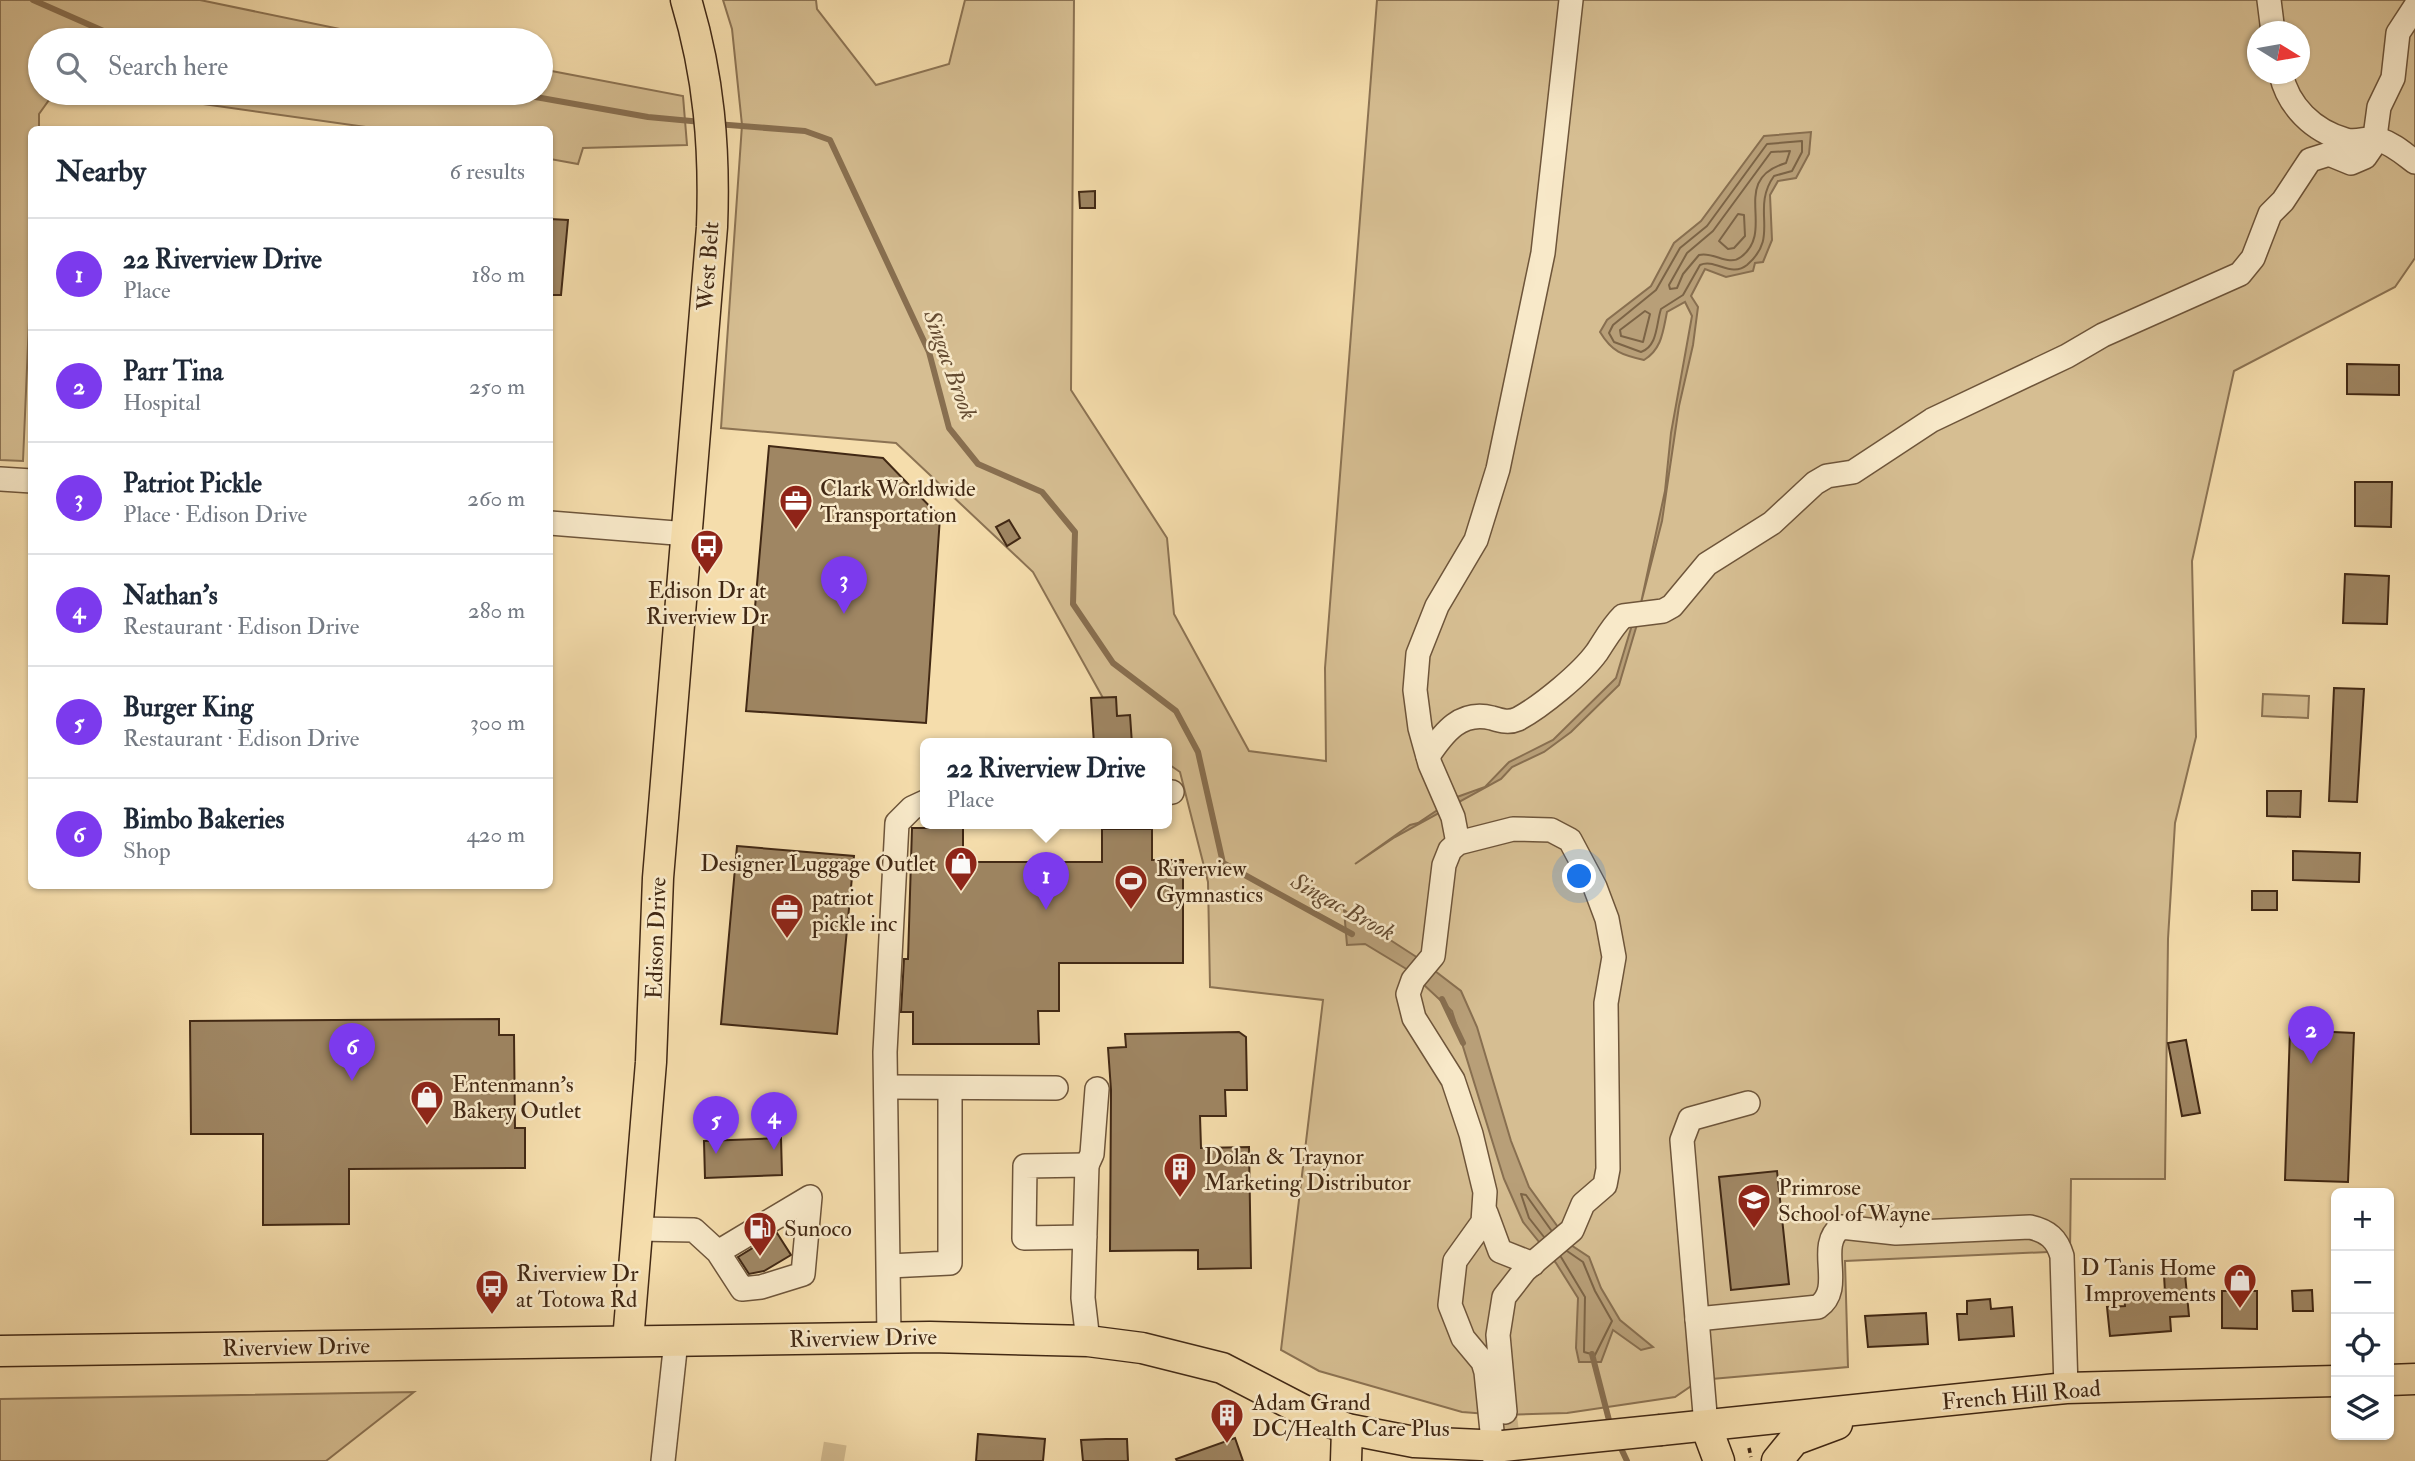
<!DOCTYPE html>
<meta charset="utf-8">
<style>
body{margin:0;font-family:"IM FELL Double Pica",serif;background:#f2f2f3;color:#1f2937}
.controls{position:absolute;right:21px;bottom:21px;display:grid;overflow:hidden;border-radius:10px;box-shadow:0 2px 5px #0004}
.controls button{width:63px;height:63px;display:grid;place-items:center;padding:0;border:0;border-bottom:2px solid #e0e1e3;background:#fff;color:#1f2937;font:35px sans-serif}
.compass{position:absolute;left:2247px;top:21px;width:63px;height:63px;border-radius:50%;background:#fff;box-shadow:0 2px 5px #0004;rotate:101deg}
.you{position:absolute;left:1580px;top:877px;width:24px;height:24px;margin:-18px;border:5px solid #fff;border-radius:50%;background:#1a73e8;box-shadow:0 0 0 10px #1a73e833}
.badge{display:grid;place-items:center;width:46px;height:46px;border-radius:50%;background:#7c3aed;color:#fff;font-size:23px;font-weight:700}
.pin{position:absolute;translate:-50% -58px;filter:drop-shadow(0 2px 4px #0008)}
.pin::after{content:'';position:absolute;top:37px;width:24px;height:21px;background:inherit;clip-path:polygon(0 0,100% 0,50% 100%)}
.popup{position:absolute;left:920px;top:738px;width:252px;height:91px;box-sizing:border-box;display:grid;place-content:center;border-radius:10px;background:#fff;filter:drop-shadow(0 2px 5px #0005);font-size:23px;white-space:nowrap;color:#747a83}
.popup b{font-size:26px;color:#1f2937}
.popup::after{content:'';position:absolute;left:50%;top:100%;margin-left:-14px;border:14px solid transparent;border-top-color:#fff}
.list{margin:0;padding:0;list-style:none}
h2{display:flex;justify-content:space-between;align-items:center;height:91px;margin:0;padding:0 28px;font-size:30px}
h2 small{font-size:23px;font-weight:400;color:#747a83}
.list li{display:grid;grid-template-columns:46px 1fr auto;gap:21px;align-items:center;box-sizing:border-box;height:112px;padding:0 28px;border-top:2px solid #e0e1e3}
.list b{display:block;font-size:26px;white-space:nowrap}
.list p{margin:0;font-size:23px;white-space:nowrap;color:#747a83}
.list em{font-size:23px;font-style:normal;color:#747a83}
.icon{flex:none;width:38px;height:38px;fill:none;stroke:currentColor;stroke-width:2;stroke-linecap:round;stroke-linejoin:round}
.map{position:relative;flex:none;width:2415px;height:1461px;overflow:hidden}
.search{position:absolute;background:#fff;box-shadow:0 2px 5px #0004;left:28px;top:28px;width:525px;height:77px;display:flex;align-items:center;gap:18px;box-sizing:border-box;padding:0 24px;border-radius:38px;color:#747a83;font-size:26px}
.panel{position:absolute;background:#fff;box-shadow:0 2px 5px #0004;left:28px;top:126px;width:525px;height:763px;border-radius:10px}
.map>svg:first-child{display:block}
.green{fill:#d6be92;stroke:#8c7353;stroke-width:2;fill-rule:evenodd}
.water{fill:#b89f78;stroke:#886f50;stroke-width:2}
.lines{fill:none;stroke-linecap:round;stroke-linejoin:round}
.shore{stroke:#7c6446;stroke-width:2}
.stream{stroke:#886f50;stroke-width:6}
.building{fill:#9f8663;stroke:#412814;stroke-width:2}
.minor-tunnel{stroke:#d1b98e;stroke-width:23;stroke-dasharray:23 11;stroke-linecap:butt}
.minor-casing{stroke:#6e553a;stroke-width:26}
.major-casing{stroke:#412814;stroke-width:33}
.path{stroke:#412814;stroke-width:3.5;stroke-dasharray:5 3.5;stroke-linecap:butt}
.minor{stroke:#f8e9c9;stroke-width:23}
.major{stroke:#f5ddac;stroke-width:30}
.major-bridge-casing{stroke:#412814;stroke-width:33;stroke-linecap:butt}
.major-bridge{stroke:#f5ddac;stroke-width:30}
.labels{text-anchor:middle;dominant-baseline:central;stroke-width:5;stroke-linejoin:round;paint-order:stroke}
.street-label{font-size:23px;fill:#412814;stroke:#f8e9c9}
.poi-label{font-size:23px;fill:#412814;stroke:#f8e9c9;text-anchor:start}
.water-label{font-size:24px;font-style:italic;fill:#654c32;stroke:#f8e9c9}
</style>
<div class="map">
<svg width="2415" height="1461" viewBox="0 0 2415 1461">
<rect width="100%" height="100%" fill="#f5ddac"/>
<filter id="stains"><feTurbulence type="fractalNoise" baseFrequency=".00286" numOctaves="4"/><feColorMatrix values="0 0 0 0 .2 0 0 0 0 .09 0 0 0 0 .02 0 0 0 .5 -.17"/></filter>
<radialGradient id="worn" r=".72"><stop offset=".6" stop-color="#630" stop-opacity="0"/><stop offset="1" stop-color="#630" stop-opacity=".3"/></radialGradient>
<g class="green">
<polygon points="0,0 200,0 393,40 40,40 40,93 541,93 541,69 683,96 687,145 583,148 578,164 550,159 550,130 380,129 189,102 49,100 39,114 39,129 32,130 31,275 23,461 0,460"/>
<path d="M 723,0 L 816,0 L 817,9 L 876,85 L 949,64 L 965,0 L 1074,0 L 1071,390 L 1167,538 L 1174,614 L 1249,751 L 1326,761 L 1325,668 L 1377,0 L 2415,0 L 2415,258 L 2395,287 L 2234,371 L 2192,561 L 2196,737 L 2175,823 L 2168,939 L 2165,1179 L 2071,1179 L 2070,1251 L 1845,1261 L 1848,1367 L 1700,1380 L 1675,1397 L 1567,1413 L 1501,1415 L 1462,1412 L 1319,1371 L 1281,1350 L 1323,1000 L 1210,987 L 1208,882 L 1180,772 L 1167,763 L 1167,744 L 1138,744 L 1123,734 L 1033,572 L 896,443 L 721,428 L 742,125 L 732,29 ZM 2258,32 L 2300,32 L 2300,74 L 2258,74 Z"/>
<polygon points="2263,694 2309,696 2308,718 2262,716"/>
<polygon points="414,1392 326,1461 0,1461 0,1399"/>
</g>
<g class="water">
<path d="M 1811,132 L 1809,154 L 1796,178 L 1778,181 L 1770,195 L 1772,240 L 1763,262 L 1755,263 L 1753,271 L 1726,277 L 1705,269 L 1691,296 L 1698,307 L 1693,345 L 1679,406 L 1662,521 L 1641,603 L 1665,491 L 1671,433 L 1692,316 L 1685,302 L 1667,312 C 1663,331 1662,349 1644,360 C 1622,355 1612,352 1600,332 L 1607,320 L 1651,286 L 1674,243 L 1701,221 L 1764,136 Z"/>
<polygon points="1638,621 1619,685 1571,732 1544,752 1512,767 1501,779 1395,837 1355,864 1410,825 1418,823 1457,797 1485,787 1509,762 1553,740 1616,678 1632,625"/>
<polygon points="1344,910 1418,958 1461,991 1477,1027 1511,1141 1529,1187 1571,1245 1589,1257 1601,1288 1620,1320 1653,1347 1641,1350 1613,1330 1601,1362 1579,1362 1576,1348 1578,1298 1556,1263 1523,1222 1504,1179 1452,1011 1408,970 1365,944 1347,945"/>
</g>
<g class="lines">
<g class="shore">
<path d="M 1802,141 L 1802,152 L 1792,171 L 1774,176 C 1750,210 1781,236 1747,265 C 1731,278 1715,258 1700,265 L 1683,295 L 1661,309 C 1656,324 1658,346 1641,352 L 1614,342 L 1609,333 L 1613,325 L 1656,290 L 1680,248 L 1707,226 L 1767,144 Z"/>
<path d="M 1790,151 L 1786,163 C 1728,180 1777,230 1741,257 C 1728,267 1714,251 1699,255 L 1683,274 L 1677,288 L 1670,289 L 1669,285 L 1687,253 L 1713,231 L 1771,152 Z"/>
<polygon points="1738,214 1744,215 1745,236 1734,248 1728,249 1719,241"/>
<polygon points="1645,311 1650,314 1643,342 1621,336 1620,330"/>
<polyline points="1544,1237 1529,1218 1521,1194 1526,1195 1551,1230"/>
<polyline points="1561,1257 1585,1297 1584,1352 1595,1355 1612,1321 1595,1291 1583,1262 1567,1251"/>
</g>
<g class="stream">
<polyline points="33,0 124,40"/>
<polyline points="513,93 648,117 702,122"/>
<polyline points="716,124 805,131 830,140 929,352 949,428 978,464 1042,492 1075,532 1073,604 1113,663 1176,711 1198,752 1223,863 1352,934"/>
<polyline points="1442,999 1463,1043"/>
<polyline points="1592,1354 1611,1428"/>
<polyline points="1619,1444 1627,1461"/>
</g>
</g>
<g class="building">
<polygon points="1095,191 1095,208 1080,208 1079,192"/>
<polygon points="550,219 568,220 561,295 550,295"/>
<polygon points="2347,364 2399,365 2399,395 2347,394"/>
<polygon points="769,446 883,458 940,517 926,723 746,711"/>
<polygon points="2355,482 2392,482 2391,527 2355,526"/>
<polygon points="1009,520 1020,538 1007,546 996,527"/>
<polygon points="2345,574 2389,576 2387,624 2343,623"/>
<polygon points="2334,688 2364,689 2357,802 2329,801"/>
<polygon points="1116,697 1117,716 1130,715 1132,744 1094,744 1091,698"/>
<polygon points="2267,791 2301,791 2300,817 2267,816"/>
<polygon points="912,828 963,828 963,862 1102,862 1102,829 1152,829 1152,860 1183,860 1183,963 1059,963 1059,1011 1038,1011 1039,1044 913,1044 913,1012 901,1012 904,959 908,959"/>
<polygon points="737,846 854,856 837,1034 721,1024"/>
<polygon points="2293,851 2360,853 2359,882 2293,880"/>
<rect x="2252" y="891" width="25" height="19"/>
<polygon points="499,1019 499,1035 514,1035 515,1128 525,1128 525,1168 349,1169 349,1224 263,1225 263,1134 191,1134 190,1021"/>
<polygon points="2290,1030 2354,1033 2348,1182 2285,1180"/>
<polygon points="1239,1032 1246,1037 1247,1090 1225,1090 1226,1116 1200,1116 1201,1148 1249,1147 1251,1268 1198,1269 1198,1250 1110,1251 1111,1090 1108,1048 1126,1047 1125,1034"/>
<polygon points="2186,1040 2200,1113 2182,1116 2168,1043"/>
<polygon points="781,1138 782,1175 705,1178 704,1141"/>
<polygon points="1777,1171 1789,1284 1731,1290 1719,1177"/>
<polygon points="777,1233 791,1255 764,1271 749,1274 738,1257"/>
<polygon points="2185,1274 2189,1316 2170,1317 2171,1331 2110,1336 2107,1307 2125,1306 2124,1295 2165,1292 2164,1275"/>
<polygon points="2312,1290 2313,1311 2293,1311 2292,1291"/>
<polygon points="2222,1291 2257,1291 2257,1329 2222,1328"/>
<polygon points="1990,1299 1991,1309 2012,1307 2014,1336 1959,1340 1957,1314 1967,1314 1967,1301"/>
<polygon points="1926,1313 1928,1344 1868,1347 1865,1316"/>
<polygon points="978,1434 1045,1439 1043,1461 976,1461"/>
<polygon points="1235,1438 1243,1461 1177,1461 1176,1459"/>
<polygon points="1106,1439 1127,1439 1128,1461 1083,1461 1081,1440"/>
</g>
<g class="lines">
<g class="minor-tunnel">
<polyline points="1505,1412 1511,1461"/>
<polyline points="822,1453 852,1458 854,1461"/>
</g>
<defs>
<g id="minor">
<polyline points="2269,0 2273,32"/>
<path d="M 2281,74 C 2288,106 2313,131 2346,140 C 2357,143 2368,137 2378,139 C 2393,144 2403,153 2415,162"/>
<polyline points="0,479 32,481"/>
<polyline points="550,523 688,534"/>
<path d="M 1428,756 C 1444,732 1461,710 1492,718 C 1502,721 1509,723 1518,719 C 1542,706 1582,673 1597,652 C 1605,640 1612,627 1623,616 L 1663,611 L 1672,606 L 1707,564 L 1772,523 L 1815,483 L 1827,476 L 1853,472 L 1932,420 L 2067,356 L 2103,335 L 2240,274 L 2253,258 L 2270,214 L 2283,201 L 2310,160 L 2329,154 L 2351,163 L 2365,157 L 2374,144 L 2379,107 L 2393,78 L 2398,33 L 2415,7"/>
<polyline points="1167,793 1172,792"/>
<polyline points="1458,843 1453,817 1430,764 1420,728 1415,690 1418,654 1437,606 1476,540 1498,469 1543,253 1571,0"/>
<polyline points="888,1087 1056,1088"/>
<polyline points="1087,1165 1092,1154 1097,1089"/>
<polyline points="1486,1213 1500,1251 1533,1264"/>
<polyline points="637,1229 694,1230 718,1252 742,1289 761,1287 803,1274 810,1197 718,1252"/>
<polyline points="1085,1237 1024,1238 1025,1166 1087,1165 1083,1298 1088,1341"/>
<polyline points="889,1266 950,1263 950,1088"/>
<path d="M 1697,1319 L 1818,1307 C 1846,1288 1815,1246 1841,1227 L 1896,1233 L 2030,1227 C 2048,1231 2057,1239 2062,1256 L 2066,1388"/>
<polyline points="889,1337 885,1052 897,823 912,808 925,802"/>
<polyline points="1706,1426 1682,1140 1690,1119 1748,1103"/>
<polyline points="663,1461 676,1341"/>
<polyline points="1495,1461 1486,1372 1483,1362 1463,1338 1450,1305 1455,1261 1483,1222 1485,1192 1471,1134 1453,1080 1414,1018 1408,994 1413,980 1433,956 1444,865 1450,850 1458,843 1513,829 1551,830 1570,840 1595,887 1607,919 1614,957 1606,1003 1608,1169 1605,1185 1583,1204 1572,1230 1525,1270 1504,1297 1498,1335 1505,1412"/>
</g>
<g id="major">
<path d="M 628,1341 L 651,1062 L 658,878 L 712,227 C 715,148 709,76 686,0"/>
<polyline points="0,1351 930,1337 1088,1341 1142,1348 1222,1368 1303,1410 1347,1429 1414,1442 1503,1446"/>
<polyline points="2389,1380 2415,1379"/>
<polyline points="1706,1426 1719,1461"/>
<polyline points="1661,1430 2066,1388 2336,1381"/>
<polyline points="1346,1461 1347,1429"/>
<polyline points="1777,1461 1794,1440 1837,1424"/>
</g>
</defs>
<use href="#minor" class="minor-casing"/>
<use href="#major" class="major-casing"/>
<polyline class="path" points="1749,1448 1751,1457"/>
<use href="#minor" class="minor"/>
<use href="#major" class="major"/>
<defs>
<polyline id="major-bridge" points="1503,1446 1661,1430"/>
</defs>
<use href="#major-bridge" class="major-bridge-casing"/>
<use href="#major-bridge" class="major-bridge"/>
</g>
<defs>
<symbol id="office-pin" viewBox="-11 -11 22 30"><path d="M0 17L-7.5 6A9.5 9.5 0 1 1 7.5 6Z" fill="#8f2418" stroke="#f8e9c9"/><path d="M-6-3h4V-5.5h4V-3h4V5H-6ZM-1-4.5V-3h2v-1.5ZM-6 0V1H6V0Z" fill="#fff"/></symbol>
<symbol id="bus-pin" viewBox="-11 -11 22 30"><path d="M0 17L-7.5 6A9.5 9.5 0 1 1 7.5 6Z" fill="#8f2418" stroke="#f8e9c9"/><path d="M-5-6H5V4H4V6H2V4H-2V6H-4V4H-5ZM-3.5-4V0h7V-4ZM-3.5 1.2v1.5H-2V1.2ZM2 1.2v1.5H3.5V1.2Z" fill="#fff"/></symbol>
<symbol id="shop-pin" viewBox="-11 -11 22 30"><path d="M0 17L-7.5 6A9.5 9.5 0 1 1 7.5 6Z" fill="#8f2418" stroke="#f8e9c9"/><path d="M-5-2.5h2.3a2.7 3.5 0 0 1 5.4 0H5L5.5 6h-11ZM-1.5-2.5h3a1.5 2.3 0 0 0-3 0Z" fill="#fff"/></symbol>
<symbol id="stadium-pin" viewBox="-11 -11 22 30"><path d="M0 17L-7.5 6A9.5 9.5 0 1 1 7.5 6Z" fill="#8f2418" stroke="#f8e9c9"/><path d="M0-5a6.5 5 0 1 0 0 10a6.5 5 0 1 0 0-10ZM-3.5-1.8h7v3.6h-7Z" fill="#fff"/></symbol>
<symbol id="building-pin" viewBox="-11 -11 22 30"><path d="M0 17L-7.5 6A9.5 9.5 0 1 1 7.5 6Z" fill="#8f2418" stroke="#f8e9c9"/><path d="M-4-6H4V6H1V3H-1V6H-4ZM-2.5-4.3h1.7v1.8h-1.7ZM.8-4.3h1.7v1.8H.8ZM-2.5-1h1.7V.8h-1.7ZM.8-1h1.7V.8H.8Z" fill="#fff"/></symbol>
<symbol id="school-pin" viewBox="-11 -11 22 30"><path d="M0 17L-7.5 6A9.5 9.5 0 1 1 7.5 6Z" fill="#8f2418" stroke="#f8e9c9"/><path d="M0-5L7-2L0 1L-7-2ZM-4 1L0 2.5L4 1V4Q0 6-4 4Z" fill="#fff"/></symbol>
<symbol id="fuel-pin" viewBox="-11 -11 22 30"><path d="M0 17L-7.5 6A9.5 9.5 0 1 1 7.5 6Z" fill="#8f2418" stroke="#f8e9c9"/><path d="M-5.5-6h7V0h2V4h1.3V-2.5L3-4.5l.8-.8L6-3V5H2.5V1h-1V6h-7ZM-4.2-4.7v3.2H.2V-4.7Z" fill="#fff"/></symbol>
</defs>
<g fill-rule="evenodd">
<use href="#office-pin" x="777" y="482" width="38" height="52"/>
<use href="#bus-pin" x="688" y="527" width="38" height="52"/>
<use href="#shop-pin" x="942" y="844" width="38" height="52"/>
<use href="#stadium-pin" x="1112" y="862" width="38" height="52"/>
<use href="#office-pin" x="768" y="891" width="38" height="52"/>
<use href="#shop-pin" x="408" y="1078" width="38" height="52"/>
<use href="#building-pin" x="1161" y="1150" width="38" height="52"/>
<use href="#school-pin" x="1735" y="1181" width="38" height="52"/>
<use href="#fuel-pin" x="741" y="1209" width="38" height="52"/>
<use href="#shop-pin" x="2221" y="1261" width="38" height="52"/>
<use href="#bus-pin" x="473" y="1267" width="38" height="52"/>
<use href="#building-pin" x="1208" y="1396" width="38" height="52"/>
</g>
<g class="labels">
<g class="street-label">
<text transform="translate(708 266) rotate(-86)">West Belt</text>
<text transform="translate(656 938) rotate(-88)">Edison Drive</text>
<text transform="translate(863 1338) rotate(-1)">Riverview Drive</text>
<text transform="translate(296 1347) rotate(-1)">Riverview Drive</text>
<text transform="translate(2021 1395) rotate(-5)">French Hill Road</text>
</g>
<g class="poi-label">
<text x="820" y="488">Clark Worldwide<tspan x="820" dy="26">Transportation</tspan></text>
<text x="707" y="590" text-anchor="middle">Edison Dr at<tspan x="707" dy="26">Riverview Dr</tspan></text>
<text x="936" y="863" text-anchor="end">Designer Luggage Outlet</text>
<text x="1156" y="868">Riverview<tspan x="1156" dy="26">Gymnastics</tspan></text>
<text x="812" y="897">patriot<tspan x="812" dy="26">pickle inc</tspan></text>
<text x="452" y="1084">Entenmann's<tspan x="452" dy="26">Bakery Outlet</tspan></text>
<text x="1204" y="1156">Dolan &amp; Traynor<tspan x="1204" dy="26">Marketing Distributor</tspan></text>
<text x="1778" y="1187">Primrose<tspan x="1778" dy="26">School of Wayne</tspan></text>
<text x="784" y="1228">Sunoco</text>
<text x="2216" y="1267" text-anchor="end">D Tanis Home<tspan x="2216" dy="26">Improvements</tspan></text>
<text x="516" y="1273">Riverview Dr<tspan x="516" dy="26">at Totowa Rd</tspan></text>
<text x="1252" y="1402">Adam Grand<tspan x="1252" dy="26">DC/Health Care Plus</tspan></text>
</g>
<g class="water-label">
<text transform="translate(950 365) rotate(70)">Singac Brook</text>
<text transform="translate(1343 907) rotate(29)">Singac Brook</text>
</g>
</g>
<rect width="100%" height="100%" filter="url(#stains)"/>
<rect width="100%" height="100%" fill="url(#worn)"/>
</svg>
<div class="controls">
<button>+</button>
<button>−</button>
<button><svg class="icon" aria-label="locate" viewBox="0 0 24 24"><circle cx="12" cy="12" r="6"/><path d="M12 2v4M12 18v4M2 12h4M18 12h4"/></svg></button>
<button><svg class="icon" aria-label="layers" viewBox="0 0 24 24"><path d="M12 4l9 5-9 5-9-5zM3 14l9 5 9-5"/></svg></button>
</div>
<svg class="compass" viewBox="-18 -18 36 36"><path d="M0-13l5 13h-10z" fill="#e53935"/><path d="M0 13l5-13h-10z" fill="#747a83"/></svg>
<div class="you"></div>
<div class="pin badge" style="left:1046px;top:910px">1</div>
<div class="popup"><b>22 Riverview Drive</b>Place</div>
<div class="pin badge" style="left:2311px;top:1064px">2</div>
<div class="pin badge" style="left:844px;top:614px">3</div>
<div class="pin badge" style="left:774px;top:1150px">4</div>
<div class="pin badge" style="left:716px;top:1154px">5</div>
<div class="pin badge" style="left:352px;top:1081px">6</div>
<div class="search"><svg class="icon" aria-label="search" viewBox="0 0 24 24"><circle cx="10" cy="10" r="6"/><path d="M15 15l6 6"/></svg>Search here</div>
<section class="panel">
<h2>Nearby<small>6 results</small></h2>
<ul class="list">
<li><span class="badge">1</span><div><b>22 Riverview Drive</b><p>Place</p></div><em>180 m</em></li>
<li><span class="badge">2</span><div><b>Parr Tina</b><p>Hospital</p></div><em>250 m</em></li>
<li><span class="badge">3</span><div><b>Patriot Pickle</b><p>Place · Edison Drive</p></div><em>260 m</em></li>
<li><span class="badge">4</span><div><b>Nathan's</b><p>Restaurant · Edison Drive</p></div><em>280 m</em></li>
<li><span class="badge">5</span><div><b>Burger King</b><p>Restaurant · Edison Drive</p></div><em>300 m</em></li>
<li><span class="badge">6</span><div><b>Bimbo Bakeries</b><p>Shop</p></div><em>420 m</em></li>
</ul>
</section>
</div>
